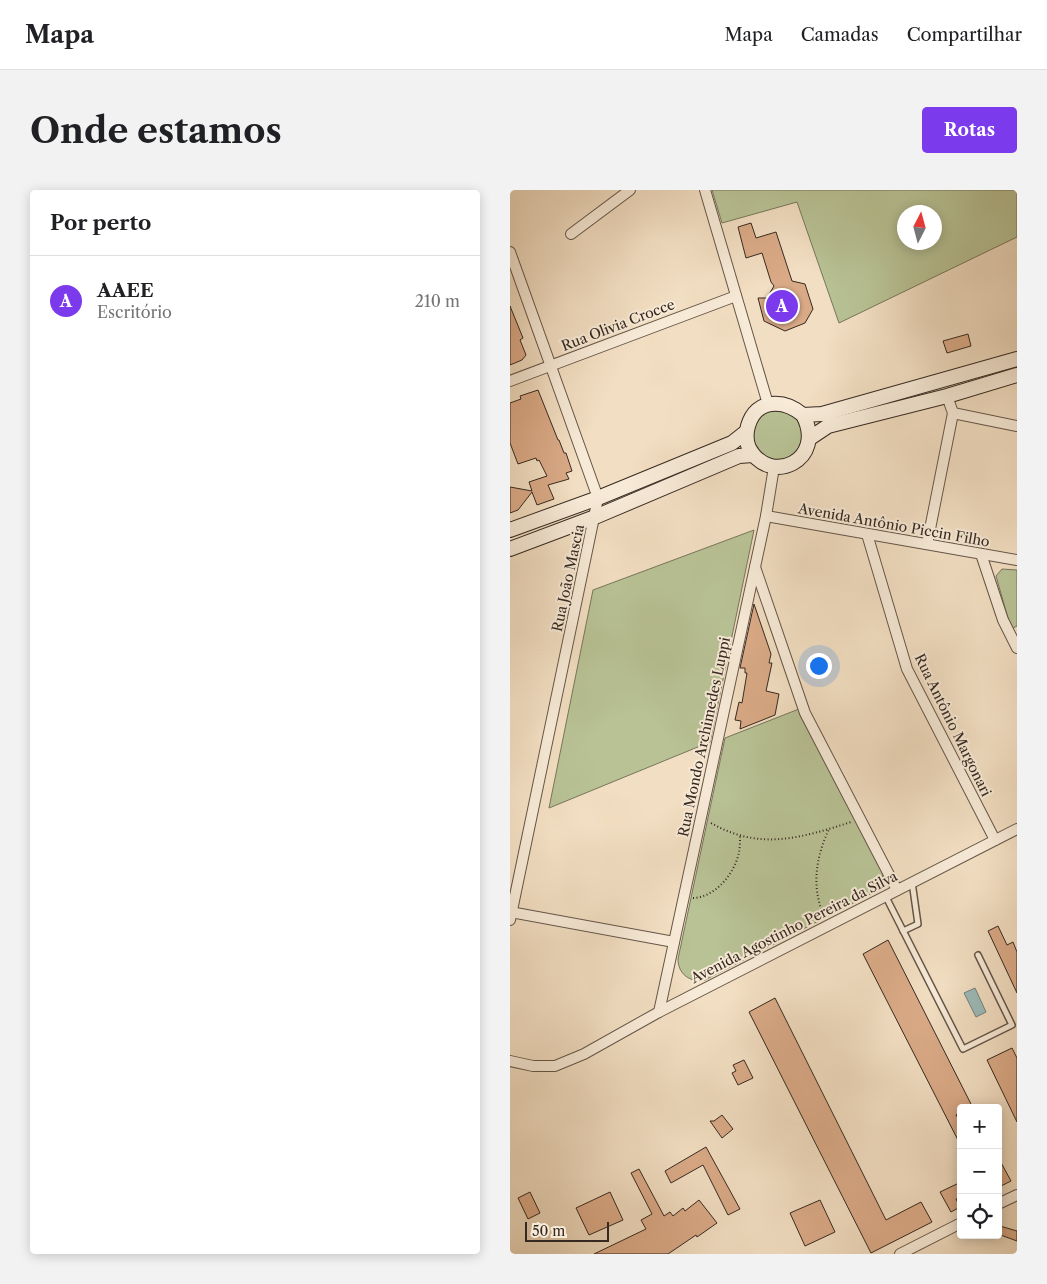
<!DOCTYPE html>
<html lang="pt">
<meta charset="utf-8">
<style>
body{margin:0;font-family:"Libre Caslon Text",serif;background:#f2f2f2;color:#202124}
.controls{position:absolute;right:15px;bottom:15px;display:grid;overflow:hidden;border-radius:5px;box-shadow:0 2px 12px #0003}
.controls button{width:45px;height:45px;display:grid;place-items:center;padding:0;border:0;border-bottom:1px solid #e0e0e0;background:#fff;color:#202124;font:25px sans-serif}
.compass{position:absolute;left:387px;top:15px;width:45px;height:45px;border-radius:50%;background:#fff;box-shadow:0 2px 12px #0003;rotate:6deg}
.scale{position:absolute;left:15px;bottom:12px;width:84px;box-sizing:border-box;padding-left:5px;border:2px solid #362921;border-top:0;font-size:14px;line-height:18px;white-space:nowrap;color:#362921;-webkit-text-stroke:4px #f7ead7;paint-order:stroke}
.you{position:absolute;left:308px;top:475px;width:18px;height:18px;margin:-12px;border:4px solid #fff;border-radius:50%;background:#1a73e8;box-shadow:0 0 0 8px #1a73e833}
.badge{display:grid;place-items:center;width:32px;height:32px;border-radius:50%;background:#7c3aed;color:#fff;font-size:16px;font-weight:700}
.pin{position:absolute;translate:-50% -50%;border:2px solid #fff;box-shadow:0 1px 5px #0006}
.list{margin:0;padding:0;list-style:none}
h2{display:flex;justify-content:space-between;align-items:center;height:65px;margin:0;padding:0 20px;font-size:21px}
h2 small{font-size:16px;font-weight:400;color:#757577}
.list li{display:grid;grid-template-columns:32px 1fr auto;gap:15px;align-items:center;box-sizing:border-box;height:90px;padding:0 20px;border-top:1px solid #e0e0e0}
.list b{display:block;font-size:19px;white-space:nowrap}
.list p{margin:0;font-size:16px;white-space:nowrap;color:#757577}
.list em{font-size:16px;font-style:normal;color:#757577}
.icon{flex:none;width:28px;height:28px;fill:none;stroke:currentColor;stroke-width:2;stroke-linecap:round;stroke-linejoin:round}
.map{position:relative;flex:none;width:507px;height:1064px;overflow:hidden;border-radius:5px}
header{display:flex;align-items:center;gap:30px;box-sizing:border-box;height:70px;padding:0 25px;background:#fff;border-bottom:1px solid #e0e0e0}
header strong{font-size:24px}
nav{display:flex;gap:28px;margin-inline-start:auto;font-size:18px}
.intro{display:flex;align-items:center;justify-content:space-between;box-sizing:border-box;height:120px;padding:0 30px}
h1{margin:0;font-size:35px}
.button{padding:12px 22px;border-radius:5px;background:#7c3aed;color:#fff;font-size:18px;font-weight:700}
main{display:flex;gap:30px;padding:0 30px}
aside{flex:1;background:#fff;border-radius:5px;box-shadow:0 2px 12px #0003}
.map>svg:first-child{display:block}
.green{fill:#b8c295;stroke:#77765b;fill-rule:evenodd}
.water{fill:#9cbbba;stroke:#73817d}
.building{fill:#daaa87;stroke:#362921}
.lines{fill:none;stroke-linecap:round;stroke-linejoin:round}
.lane-casing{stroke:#655649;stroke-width:8}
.street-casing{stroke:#655649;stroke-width:12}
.secondary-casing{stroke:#362921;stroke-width:16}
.path{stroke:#362921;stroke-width:2;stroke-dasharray:1 2.5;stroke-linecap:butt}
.lane{stroke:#f7ead7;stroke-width:5}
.street{stroke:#f7ead7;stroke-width:10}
.secondary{stroke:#f7ead7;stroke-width:14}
.labels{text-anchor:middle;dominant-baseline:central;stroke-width:4;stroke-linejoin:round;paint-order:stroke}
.street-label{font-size:14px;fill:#362921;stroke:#f7ead7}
</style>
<header>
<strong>Mapa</strong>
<nav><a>Mapa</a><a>Camadas</a><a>Compartilhar</a></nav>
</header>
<div class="intro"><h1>Onde estamos</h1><a class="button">Rotas</a></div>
<main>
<aside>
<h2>Por perto<small></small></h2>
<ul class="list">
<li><span class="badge">A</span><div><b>AAEE</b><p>Escritório</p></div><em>210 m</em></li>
</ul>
</aside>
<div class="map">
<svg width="507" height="1064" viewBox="0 0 507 1064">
<rect width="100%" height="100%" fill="#f2dec2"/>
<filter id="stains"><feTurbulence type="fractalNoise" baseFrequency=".004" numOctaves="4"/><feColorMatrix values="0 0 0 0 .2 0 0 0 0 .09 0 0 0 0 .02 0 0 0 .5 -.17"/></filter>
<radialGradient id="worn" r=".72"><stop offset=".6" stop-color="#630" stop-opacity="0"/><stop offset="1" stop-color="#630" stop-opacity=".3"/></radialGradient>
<g class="green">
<path d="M 202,0 L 507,0 L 507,47 L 329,133 L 287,12 L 212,33 ZM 394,22 L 424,22 L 424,52 L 394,52 Z"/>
<circle cx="267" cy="245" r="25"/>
<polygon points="244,340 200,552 39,618 83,400"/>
<polygon points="492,379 507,380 507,436 501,439 486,386"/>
<path d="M 289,519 L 291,527 L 373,683 L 372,695 L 368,700 L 195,790 C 180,793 168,784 168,769 L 215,548 Z"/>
</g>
<polygon class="water" points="465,798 476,822 466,827 454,803"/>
<g class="building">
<polygon points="241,33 246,48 266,42 282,91 295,94 303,119 295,133 275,141 254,131 248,108 257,108 264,96 261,92 252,63 236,68 228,37"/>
<polygon points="0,116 13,148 10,150 16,165 12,170 0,175"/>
<polygon points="458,144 461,156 437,163 433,151"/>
<polygon points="28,200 48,250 49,250 54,263 56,263 62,281 56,283 59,289 38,295 44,309 27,315 22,302 8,320 0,323 0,297 22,301 19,292 37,286 29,270 27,271 26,268 8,274 0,253 0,213 11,209 10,206"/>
<polygon points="244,414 261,464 259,473 262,473 256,501 269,504 265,525 230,539 231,531 225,530 229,512 232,513 237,483 235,483 235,478 230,478"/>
<polygon points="488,736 497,755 503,752 507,762 507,803 478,741"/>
<polygon points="378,750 463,918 451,918 451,922 446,925 451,933 451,956 353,764"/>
<polygon points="265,808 376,1030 411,1012 422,1032 361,1063 239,822"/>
<polygon points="502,858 507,868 507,932 477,870"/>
<polygon points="234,870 243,888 228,895 222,883 226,881 223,875"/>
<polygon points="212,925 223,939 212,948 200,931 204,931"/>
<polygon points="196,957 230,1019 218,1025 193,975 161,993 155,981"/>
<polygon points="488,967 501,991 491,996 488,991"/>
<polygon points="129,979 154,1026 160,1022 163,1026 173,1018 175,1021 189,1010 207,1033 187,1047 186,1045 158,1064 84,1064 136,1039 131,1030 142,1024 121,983"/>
<polygon points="451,992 451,1007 446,1009 450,1017 441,1022 430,1002"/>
<polygon points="20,1002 30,1023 18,1029 8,1008"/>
<polygon points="100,1002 113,1030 79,1045 66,1018"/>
<polygon points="310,1010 325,1042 295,1056 280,1023"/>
<polygon points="490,1036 507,1041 507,1051 488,1044"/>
</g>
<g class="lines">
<defs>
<g id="lane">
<polyline points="376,707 453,859 502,835 468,765"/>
<polyline points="393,741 408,734 402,692"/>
</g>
<g id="street">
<polyline points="195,0 258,214"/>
<polyline points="61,44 120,0"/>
<polyline points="0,62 88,308 0,730"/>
<polyline points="0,191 226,106"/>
<polyline points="443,223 507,236"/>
<polyline points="256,326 507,370"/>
<polyline points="357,344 397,479 485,650"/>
<polyline points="417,354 443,223 437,206"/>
<polyline points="471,364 493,430 507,458"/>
<polyline points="245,377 295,523 387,700"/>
<polyline points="0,722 164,752"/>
<polyline points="149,822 256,326 264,277"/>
<polyline points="0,871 23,876 45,876 74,864 149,822 507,639"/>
<polyline points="488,1014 507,1005"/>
<polyline points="390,1064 451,1033"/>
</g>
<g id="secondary">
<path d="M 293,225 C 317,270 260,297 239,258 C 236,251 236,243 238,236 C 246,208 274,209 293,225 L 312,224 L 507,169"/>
<polyline points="300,248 318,236 437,206 507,185"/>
<polyline points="0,340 88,308 222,253 236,242"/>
<polyline points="0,359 85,327 229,266 243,265"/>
</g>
</defs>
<use href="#lane" class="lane-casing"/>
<use href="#street" class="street-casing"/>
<use href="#secondary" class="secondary-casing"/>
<g class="path">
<path d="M 201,633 C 250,661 291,648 341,632"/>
<path d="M 183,708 C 206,707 225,683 229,662 C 230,657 230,651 230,646"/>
<path d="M 314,726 C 301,697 306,667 319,639"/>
</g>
<use href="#lane" class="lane"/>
<use href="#street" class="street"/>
<use href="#secondary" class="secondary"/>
</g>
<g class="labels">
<g class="street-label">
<text transform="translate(108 135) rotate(-21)">Rua Olivia Crocce</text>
<text transform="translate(384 335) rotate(10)">Avenida Antônio Piccin Filho</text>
<text transform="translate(58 388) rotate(-78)">Rua João Mascia</text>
<text transform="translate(443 535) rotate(64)">Rua Antônio Margonari</text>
<text transform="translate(194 547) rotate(-78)">Rua Mondo Archimedes Luppi</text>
<text transform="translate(284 737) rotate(-27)">Avenida Agostinho Pereira da Silva</text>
</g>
</g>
<rect width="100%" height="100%" filter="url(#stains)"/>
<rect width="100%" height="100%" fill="url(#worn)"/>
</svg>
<div class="controls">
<button>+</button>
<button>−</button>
<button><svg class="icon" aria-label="locate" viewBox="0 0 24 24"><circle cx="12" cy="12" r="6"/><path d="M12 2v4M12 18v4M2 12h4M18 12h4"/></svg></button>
</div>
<svg class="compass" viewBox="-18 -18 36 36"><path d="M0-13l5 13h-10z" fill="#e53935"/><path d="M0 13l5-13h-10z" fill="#757577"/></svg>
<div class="scale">50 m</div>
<div class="you"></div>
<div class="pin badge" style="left:272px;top:116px">A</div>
</div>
</main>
